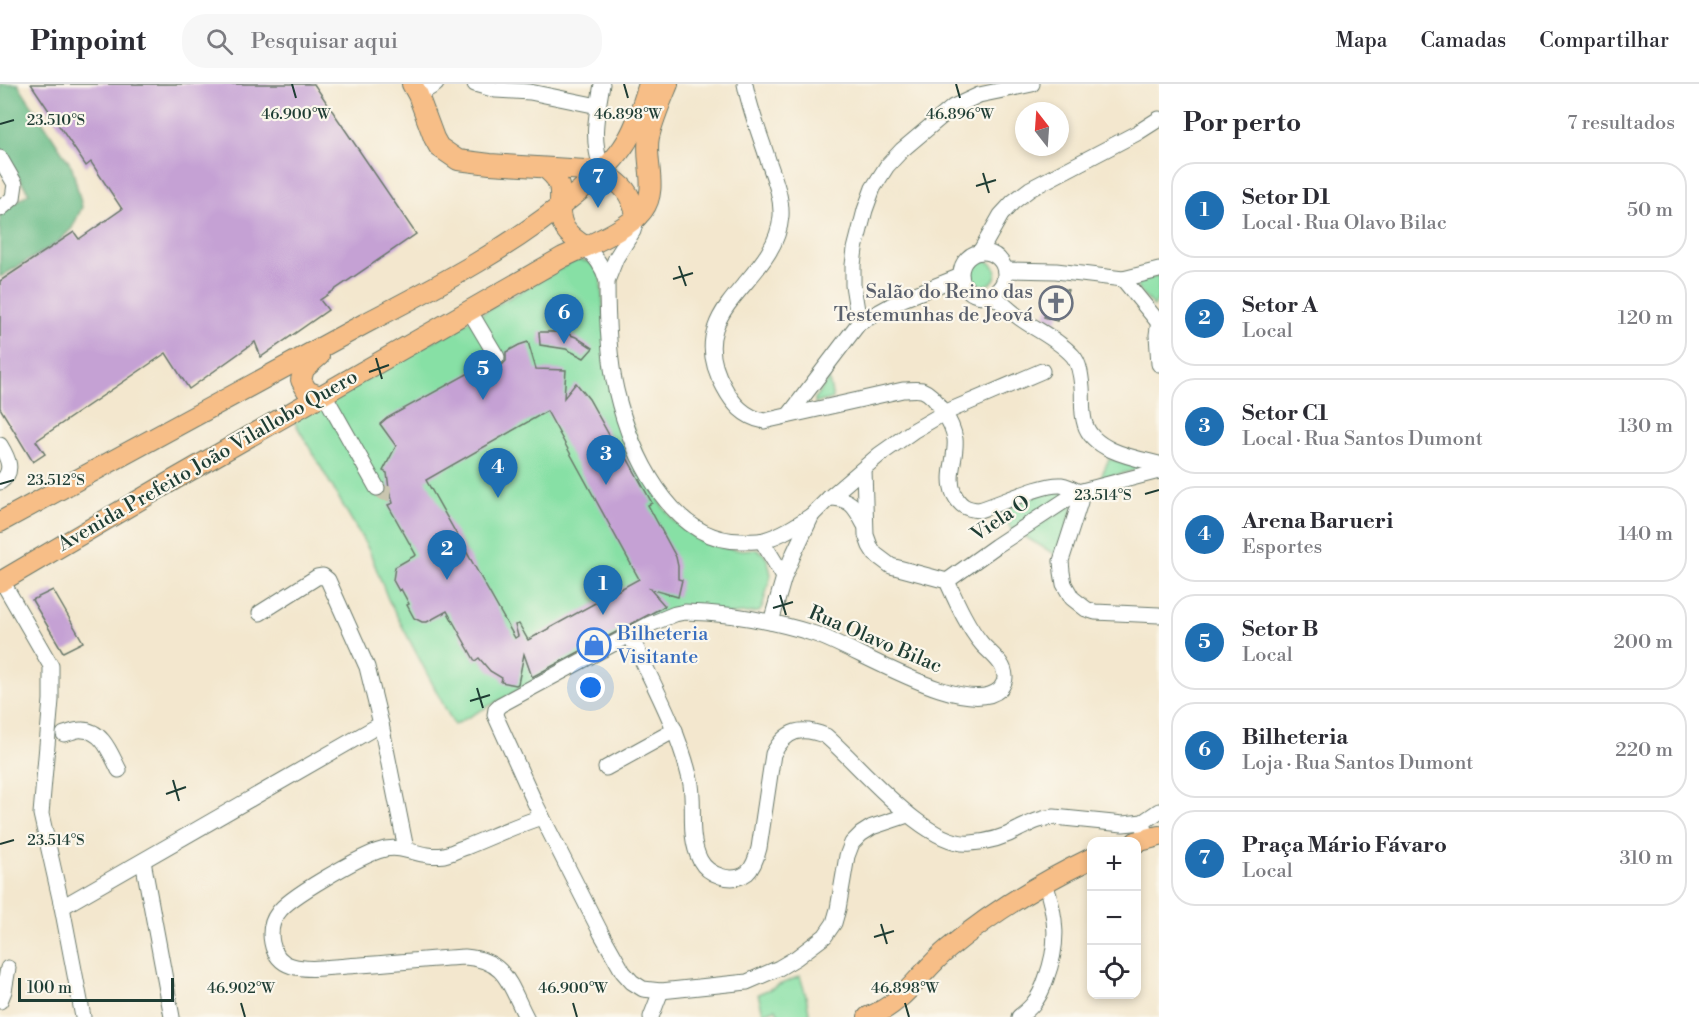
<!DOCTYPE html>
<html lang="pt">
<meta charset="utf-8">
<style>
body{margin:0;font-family:"Libre Bodoni",serif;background:#f7f7f7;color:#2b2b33}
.controls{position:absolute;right:18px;bottom:18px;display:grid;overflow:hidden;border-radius:12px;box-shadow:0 3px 9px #0003}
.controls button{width:54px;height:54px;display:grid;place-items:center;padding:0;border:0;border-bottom:2px solid #e1e1e2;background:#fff;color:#2b2b33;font:30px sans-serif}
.compass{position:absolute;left:1015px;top:18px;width:54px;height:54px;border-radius:50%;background:#fff;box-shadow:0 3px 9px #0003;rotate:343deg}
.scale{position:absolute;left:18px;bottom:15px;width:156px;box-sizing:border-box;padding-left:6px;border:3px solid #1f3d34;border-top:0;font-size:16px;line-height:21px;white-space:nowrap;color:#1f3d34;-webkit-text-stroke:4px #fbf7ec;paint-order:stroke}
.you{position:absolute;left:591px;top:604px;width:21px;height:21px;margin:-15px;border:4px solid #fff;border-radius:50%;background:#1a73e8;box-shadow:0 0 0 9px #1a73e833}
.badge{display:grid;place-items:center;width:39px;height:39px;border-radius:50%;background:#1f6fb2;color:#fff;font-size:20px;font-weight:700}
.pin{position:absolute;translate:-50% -50px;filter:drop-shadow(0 2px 3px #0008)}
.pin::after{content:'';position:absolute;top:32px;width:21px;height:18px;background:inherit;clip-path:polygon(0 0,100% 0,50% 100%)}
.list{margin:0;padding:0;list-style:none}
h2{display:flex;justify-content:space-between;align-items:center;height:78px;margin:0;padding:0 24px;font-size:26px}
h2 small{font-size:20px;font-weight:400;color:#7c7c81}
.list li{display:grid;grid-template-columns:39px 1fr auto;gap:18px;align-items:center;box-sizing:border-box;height:96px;margin:0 12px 12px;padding:0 12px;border:2px solid #e1e1e2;border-radius:24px}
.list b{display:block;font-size:22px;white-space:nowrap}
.list p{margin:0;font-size:20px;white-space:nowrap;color:#7c7c81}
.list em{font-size:20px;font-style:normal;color:#7c7c81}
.icon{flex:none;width:33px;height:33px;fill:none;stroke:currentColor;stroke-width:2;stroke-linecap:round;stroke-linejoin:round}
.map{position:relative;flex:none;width:1159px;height:933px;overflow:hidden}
header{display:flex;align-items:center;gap:36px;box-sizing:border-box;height:84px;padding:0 30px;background:#fff;border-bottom:2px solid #e1e1e2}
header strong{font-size:28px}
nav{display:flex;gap:33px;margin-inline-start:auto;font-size:21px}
.search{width:420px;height:54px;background:#f7f7f7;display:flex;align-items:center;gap:15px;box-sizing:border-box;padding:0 21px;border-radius:24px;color:#7c7c81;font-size:22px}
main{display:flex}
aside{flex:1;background:#fff}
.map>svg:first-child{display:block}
.green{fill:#87e0a5;stroke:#538e6c;stroke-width:1.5}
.forest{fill:#6dbe8a;stroke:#467e5f;stroke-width:1.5}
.building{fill:#c5a1d4;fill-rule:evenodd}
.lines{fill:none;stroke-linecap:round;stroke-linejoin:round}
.minor-tunnel{stroke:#c9c5af;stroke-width:15;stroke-dasharray:15 8;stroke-linecap:butt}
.minor-casing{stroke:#69786a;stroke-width:17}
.major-casing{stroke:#69786a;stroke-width:22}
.minor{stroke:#fff;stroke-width:15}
.major{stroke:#f7be87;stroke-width:20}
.ticks{fill:none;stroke:#1f3d34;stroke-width:2}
.labels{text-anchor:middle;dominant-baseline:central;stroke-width:4.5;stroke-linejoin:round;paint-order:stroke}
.worship-label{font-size:20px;fill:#5b616d;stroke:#fbf7ec;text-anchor:end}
.street-label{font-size:20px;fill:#1f3d34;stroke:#fbf7ec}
.shop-label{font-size:20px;fill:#366cbe;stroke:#fbf7ec;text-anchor:start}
.ticks-label{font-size:15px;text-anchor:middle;fill:#1f3d34;stroke:#fbf7ec;stroke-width:4.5;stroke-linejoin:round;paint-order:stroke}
</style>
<header>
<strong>Pinpoint</strong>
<div class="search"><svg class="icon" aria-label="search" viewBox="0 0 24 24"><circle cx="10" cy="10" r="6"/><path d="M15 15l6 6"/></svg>Pesquisar aqui</div>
<nav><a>Mapa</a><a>Camadas</a><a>Compartilhar</a></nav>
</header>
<main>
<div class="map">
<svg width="1159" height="933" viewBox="0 0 1159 933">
<rect width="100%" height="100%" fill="#fbf7ec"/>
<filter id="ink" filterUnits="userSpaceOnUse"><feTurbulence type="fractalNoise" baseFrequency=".0167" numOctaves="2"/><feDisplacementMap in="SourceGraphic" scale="12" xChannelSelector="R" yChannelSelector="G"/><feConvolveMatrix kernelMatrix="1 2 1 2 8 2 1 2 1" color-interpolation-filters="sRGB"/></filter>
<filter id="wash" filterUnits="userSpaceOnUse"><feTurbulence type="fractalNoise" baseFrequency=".008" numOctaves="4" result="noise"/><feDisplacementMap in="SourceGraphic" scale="24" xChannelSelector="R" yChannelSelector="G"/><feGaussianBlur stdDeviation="1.35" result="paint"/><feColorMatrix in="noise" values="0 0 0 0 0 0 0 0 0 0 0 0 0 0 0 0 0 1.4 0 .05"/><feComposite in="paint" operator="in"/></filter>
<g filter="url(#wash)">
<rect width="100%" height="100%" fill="#f3e7ce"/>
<g class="green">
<polygon points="578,176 589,178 600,187 608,276 661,420 674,437 700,457 724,464 738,466 755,465 763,469 768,477 771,491 762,524 759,528 648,536 454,641 388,515 369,466 294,337 572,178"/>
<circle cx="984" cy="189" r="12"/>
<polygon points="1159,191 1159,212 1154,223 1137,204 1136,198"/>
<polygon points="829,295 833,315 815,319 815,314"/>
<polygon points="1109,375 1148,383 1100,395"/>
<polygon points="1063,407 1066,411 1012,448 1003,427 1045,408"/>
<polygon points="1074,419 1058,472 1022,451"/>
<polygon points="800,892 806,912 810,933 779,933 776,925 763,929 758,910"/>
</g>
<polygon class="forest" points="0,0 18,0 72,83 82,123 72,144 56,160 0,193 0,129 29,109 0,64"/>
<g id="blocks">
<g class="building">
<polygon points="31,0 314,0 416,150 320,216 328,226 261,273 255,258 189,305 166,269 36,357 45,370 33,378 0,324 0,197 74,148 79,155 122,125 91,78 86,82"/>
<polygon points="1056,202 1068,206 1057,237 1044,233"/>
<polygon points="539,248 558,248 568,250 576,253 593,264 584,274 566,265 540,261"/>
<path d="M 528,258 L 536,285 L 566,286 L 564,314 L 576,299 L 589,315 L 613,358 L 617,356 L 652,419 L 648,421 L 676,473 L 678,482 L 678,495 L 682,496 L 678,513 L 650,505 L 665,522 L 532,593 L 524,570 L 518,600 L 516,601 L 501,598 L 502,594 L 490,587 L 479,574 L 475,577 L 447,527 L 427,538 L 422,538 L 414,534 L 407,521 L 409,520 L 401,505 L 399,507 L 393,496 L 395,483 L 416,471 L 388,421 L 393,419 L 389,405 L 387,389 L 383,387 L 396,362 L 380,340 L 387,334 L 489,278 L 493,282 L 501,282 L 506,277 L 506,268 L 519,261 ZM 547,327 L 639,495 L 528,556 L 519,540 L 515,541 L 518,552 L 515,554 L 426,396 Z"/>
<polygon points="53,506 83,558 63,568 32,516"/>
</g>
</g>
</g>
<g filter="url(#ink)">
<use href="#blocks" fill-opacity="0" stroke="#69786a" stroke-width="1.5"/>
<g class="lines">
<polyline class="minor-tunnel" points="377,404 384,409 391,410"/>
<defs>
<g id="minor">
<polyline points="475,0 496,6 530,8 598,22"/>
<path d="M 602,0 C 596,35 591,53 602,87"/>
<path d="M 745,0 C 750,27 761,53 769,79 C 775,96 782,114 781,132 C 776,200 679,223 724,303 C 733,320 744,333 764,337 L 903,306 C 909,306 916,305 922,306 C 936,311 953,340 955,355 C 957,374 946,391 954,410 C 960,422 966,425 979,426 C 1000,420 1041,400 1061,401 C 1067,402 1073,405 1078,408 L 1080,418 L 1061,477 L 1062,488 L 1064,500 L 1072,514 L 1086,525 L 1095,528 L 1159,531"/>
<polyline points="418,11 436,0"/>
<polyline points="0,74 15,100 13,114 0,125"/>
<path d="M 585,162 C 596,174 603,182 607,197 C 607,233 608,271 616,306 C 630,366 669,457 741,457 C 749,457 756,458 764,456 C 782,451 797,441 812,431"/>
<polyline points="980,168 1001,131 1013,118 1030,105 1137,49 1159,35"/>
<circle cx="983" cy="190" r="22"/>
<polyline points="1005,186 1056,187 1123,195 1159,186"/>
<polyline points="1123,195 1159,239"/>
<polyline points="607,197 616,174 633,147 637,133"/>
<path d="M 992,210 C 1001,218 1010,227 1020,234 C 1038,247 1059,256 1073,272 C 1080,280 1081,293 1082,303 C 1083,315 1081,328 1085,340 C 1093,367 1135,374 1159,380"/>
<polyline points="469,226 497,273"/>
<polyline points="1159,236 1157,251 1159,280"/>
<polyline points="859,239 853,201 853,181 855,165 865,126 873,104 887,82 902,66 953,23 979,11 1032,0"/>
<polyline points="324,310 377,404"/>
<polyline points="789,331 859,239 903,215 961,192"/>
<path d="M 0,361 C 8,374 15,388 0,398"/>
<path d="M 864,385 L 866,451 L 870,462 L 875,470 L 891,482 L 947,497 C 957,519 967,542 982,560 C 991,570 1005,579 1005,593 C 1005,598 1003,601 1000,605 C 967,636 853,562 815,550 C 773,537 729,529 685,528 L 675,530 L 648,541 L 500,621 L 496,625 L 495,631 L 535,719 L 601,849 L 623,888 L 632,898 L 643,905 L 661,907 L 747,898 L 779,884 L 796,874 L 825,852 L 834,839 L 838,825 L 847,772 L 852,759 L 861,750 L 872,743 L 908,731"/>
<path d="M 829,414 C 850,414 855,422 864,440"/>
<polyline points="762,457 784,493"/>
<polyline points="2,497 51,582 51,616 41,730 62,823 83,933"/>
<polyline points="947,497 996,462 1078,408 1159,387"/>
<polyline points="260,529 317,493 323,492 328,496 367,583 381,640 406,765"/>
<polyline points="771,538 784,493 794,469 812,431 829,414 879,371 913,347 944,329 1042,287"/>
<path d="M 630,551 C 652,598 678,644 690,695 C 696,721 687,750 700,776 C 708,791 732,800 747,789 C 754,783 757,772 759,764 L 773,670 C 786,645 802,642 826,652 C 860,681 926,764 971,759 C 987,758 1005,753 1019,745 C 1031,739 1040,734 1054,733 L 1123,740 L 1143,738"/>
<path d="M 64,650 C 69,649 77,645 82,646 C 103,646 111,671 119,686"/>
<polyline points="606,684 675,646"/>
<polyline points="1145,747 1143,738 1159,727"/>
<polyline points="143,777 172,933"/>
<polyline points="62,823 381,640"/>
<polyline points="0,917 4,907 8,884"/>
<path d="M 526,933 C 509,900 506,876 465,873 C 425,875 386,880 347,882 C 330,883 309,887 292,882 C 281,879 274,870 272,859 C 270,849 271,838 278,829 C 288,813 358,774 378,767 C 403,758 418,775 444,771 C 452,769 459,765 466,763 C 491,753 516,741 542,733"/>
<polyline points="651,933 661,907"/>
<path d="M 1019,933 C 1024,929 1029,925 1033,920 C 1039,913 1043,904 1046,895 C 1059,860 1057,834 1045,799"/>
</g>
<g id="major">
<polyline points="412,0 418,11 434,54 439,63 458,76 490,80 602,87"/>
<path d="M 545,84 C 550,88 556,93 558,99 C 561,105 560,112 560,118 C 558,141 567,151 585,162"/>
<path d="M 602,87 C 624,102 630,107 637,133"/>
<polyline points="319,272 304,285 301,296 307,307 320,312"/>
<path d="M 0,438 L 364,240 C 439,201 513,163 578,108 C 594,94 611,81 623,63 C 636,45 642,21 649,0"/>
<path d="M 0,498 L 170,398 L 563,173 C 585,163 629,145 643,126 C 659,105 644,76 649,53 C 653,35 661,17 668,0"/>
<polyline points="1136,758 1159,752"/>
<path d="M 868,933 C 903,921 921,887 948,865 C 992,828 1040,799 1092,774"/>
</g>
</defs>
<use href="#minor" class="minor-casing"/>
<use href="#major" class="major-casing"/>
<use href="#minor" class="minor"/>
<use href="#major" class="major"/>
</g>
</g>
<path class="ticks" d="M 292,0 L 296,14M 624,0 L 628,14M 956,0 L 960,14M 0,40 L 14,36M 983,89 L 989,109M 976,102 L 996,96M 679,182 L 686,202M 673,195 L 693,189M 376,274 L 382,295M 369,288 L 389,281M 0,400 L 14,396M 1145,410 L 1159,406M 780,511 L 786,531M 773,524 L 793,518M 477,604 L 483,624M 470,617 L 490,611M 173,696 L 179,717M 166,710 L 186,703M 0,760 L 14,756M 881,840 L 887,860M 874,853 L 894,847M 241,919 L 245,933M 573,919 L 577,933M 905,919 L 909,933"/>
<defs>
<symbol id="church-ring" viewBox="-11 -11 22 22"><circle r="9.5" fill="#fbf7ec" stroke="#6b7280" stroke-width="1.5"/><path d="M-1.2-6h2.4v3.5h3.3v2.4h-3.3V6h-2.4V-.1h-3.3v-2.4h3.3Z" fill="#6b7280"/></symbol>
<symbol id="shop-ring" viewBox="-11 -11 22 22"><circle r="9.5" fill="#fbf7ec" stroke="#3f7fe0" stroke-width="1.5"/><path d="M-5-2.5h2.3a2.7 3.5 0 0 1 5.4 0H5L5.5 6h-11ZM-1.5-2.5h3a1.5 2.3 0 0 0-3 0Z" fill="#3f7fe0"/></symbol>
</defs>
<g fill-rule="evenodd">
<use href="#church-ring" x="1037" y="200" width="38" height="38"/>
<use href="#shop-ring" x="575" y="542" width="38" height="38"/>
</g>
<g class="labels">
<g class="worship-label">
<text x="1033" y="208">Salão do Reino das<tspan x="1033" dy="23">Testemunhas de Jeová</tspan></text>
</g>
<g class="street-label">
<text transform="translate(208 377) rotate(-30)">Avenida Prefeito João Vilallobo Quero</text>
<text transform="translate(1001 435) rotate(-34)">Viela O</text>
<text transform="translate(875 556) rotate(23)">Rua Olavo Bilac</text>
</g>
<g class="shop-label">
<text x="617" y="550">Bilheteria<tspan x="617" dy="23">Visitante</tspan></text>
</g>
</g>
<g class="ticks-label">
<text x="296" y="35">46.900°W</text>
<text x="628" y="35">46.898°W</text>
<text x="960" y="35">46.896°W</text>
<text x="56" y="41">23.510°S</text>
<text x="56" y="401">23.512°S</text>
<text x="1103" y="416">23.514°S</text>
<text x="56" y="761">23.514°S</text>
<text x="241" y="909">46.902°W</text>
<text x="573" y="909">46.900°W</text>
<text x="905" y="909">46.898°W</text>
</g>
</svg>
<div class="controls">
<button>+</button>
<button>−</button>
<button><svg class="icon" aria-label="locate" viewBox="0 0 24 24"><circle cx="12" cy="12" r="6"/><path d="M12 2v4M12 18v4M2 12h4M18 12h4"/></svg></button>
</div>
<svg class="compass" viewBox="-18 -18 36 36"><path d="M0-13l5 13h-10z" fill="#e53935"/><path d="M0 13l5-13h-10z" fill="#7c7c81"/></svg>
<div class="scale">100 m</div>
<div class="you"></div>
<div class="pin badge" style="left:603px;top:531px">1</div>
<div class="pin badge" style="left:447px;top:496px">2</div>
<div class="pin badge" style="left:606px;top:401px">3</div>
<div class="pin badge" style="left:498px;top:414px">4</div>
<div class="pin badge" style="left:483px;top:316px">5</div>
<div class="pin badge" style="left:564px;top:260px">6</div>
<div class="pin badge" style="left:598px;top:124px">7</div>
</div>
<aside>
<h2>Por perto<small>7 resultados</small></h2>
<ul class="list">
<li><span class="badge">1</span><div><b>Setor D1</b><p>Local · Rua Olavo Bilac</p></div><em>50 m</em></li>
<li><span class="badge">2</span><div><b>Setor A</b><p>Local</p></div><em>120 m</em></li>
<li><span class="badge">3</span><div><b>Setor C1</b><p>Local · Rua Santos Dumont</p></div><em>130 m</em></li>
<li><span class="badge">4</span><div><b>Arena Barueri</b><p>Esportes</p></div><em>140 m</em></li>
<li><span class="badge">5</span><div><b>Setor B</b><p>Local</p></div><em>200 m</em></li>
<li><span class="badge">6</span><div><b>Bilheteria</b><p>Loja · Rua Santos Dumont</p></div><em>220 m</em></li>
<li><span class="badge">7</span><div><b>Praça Mário Fávaro</b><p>Local</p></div><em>310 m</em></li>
</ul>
</aside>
</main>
